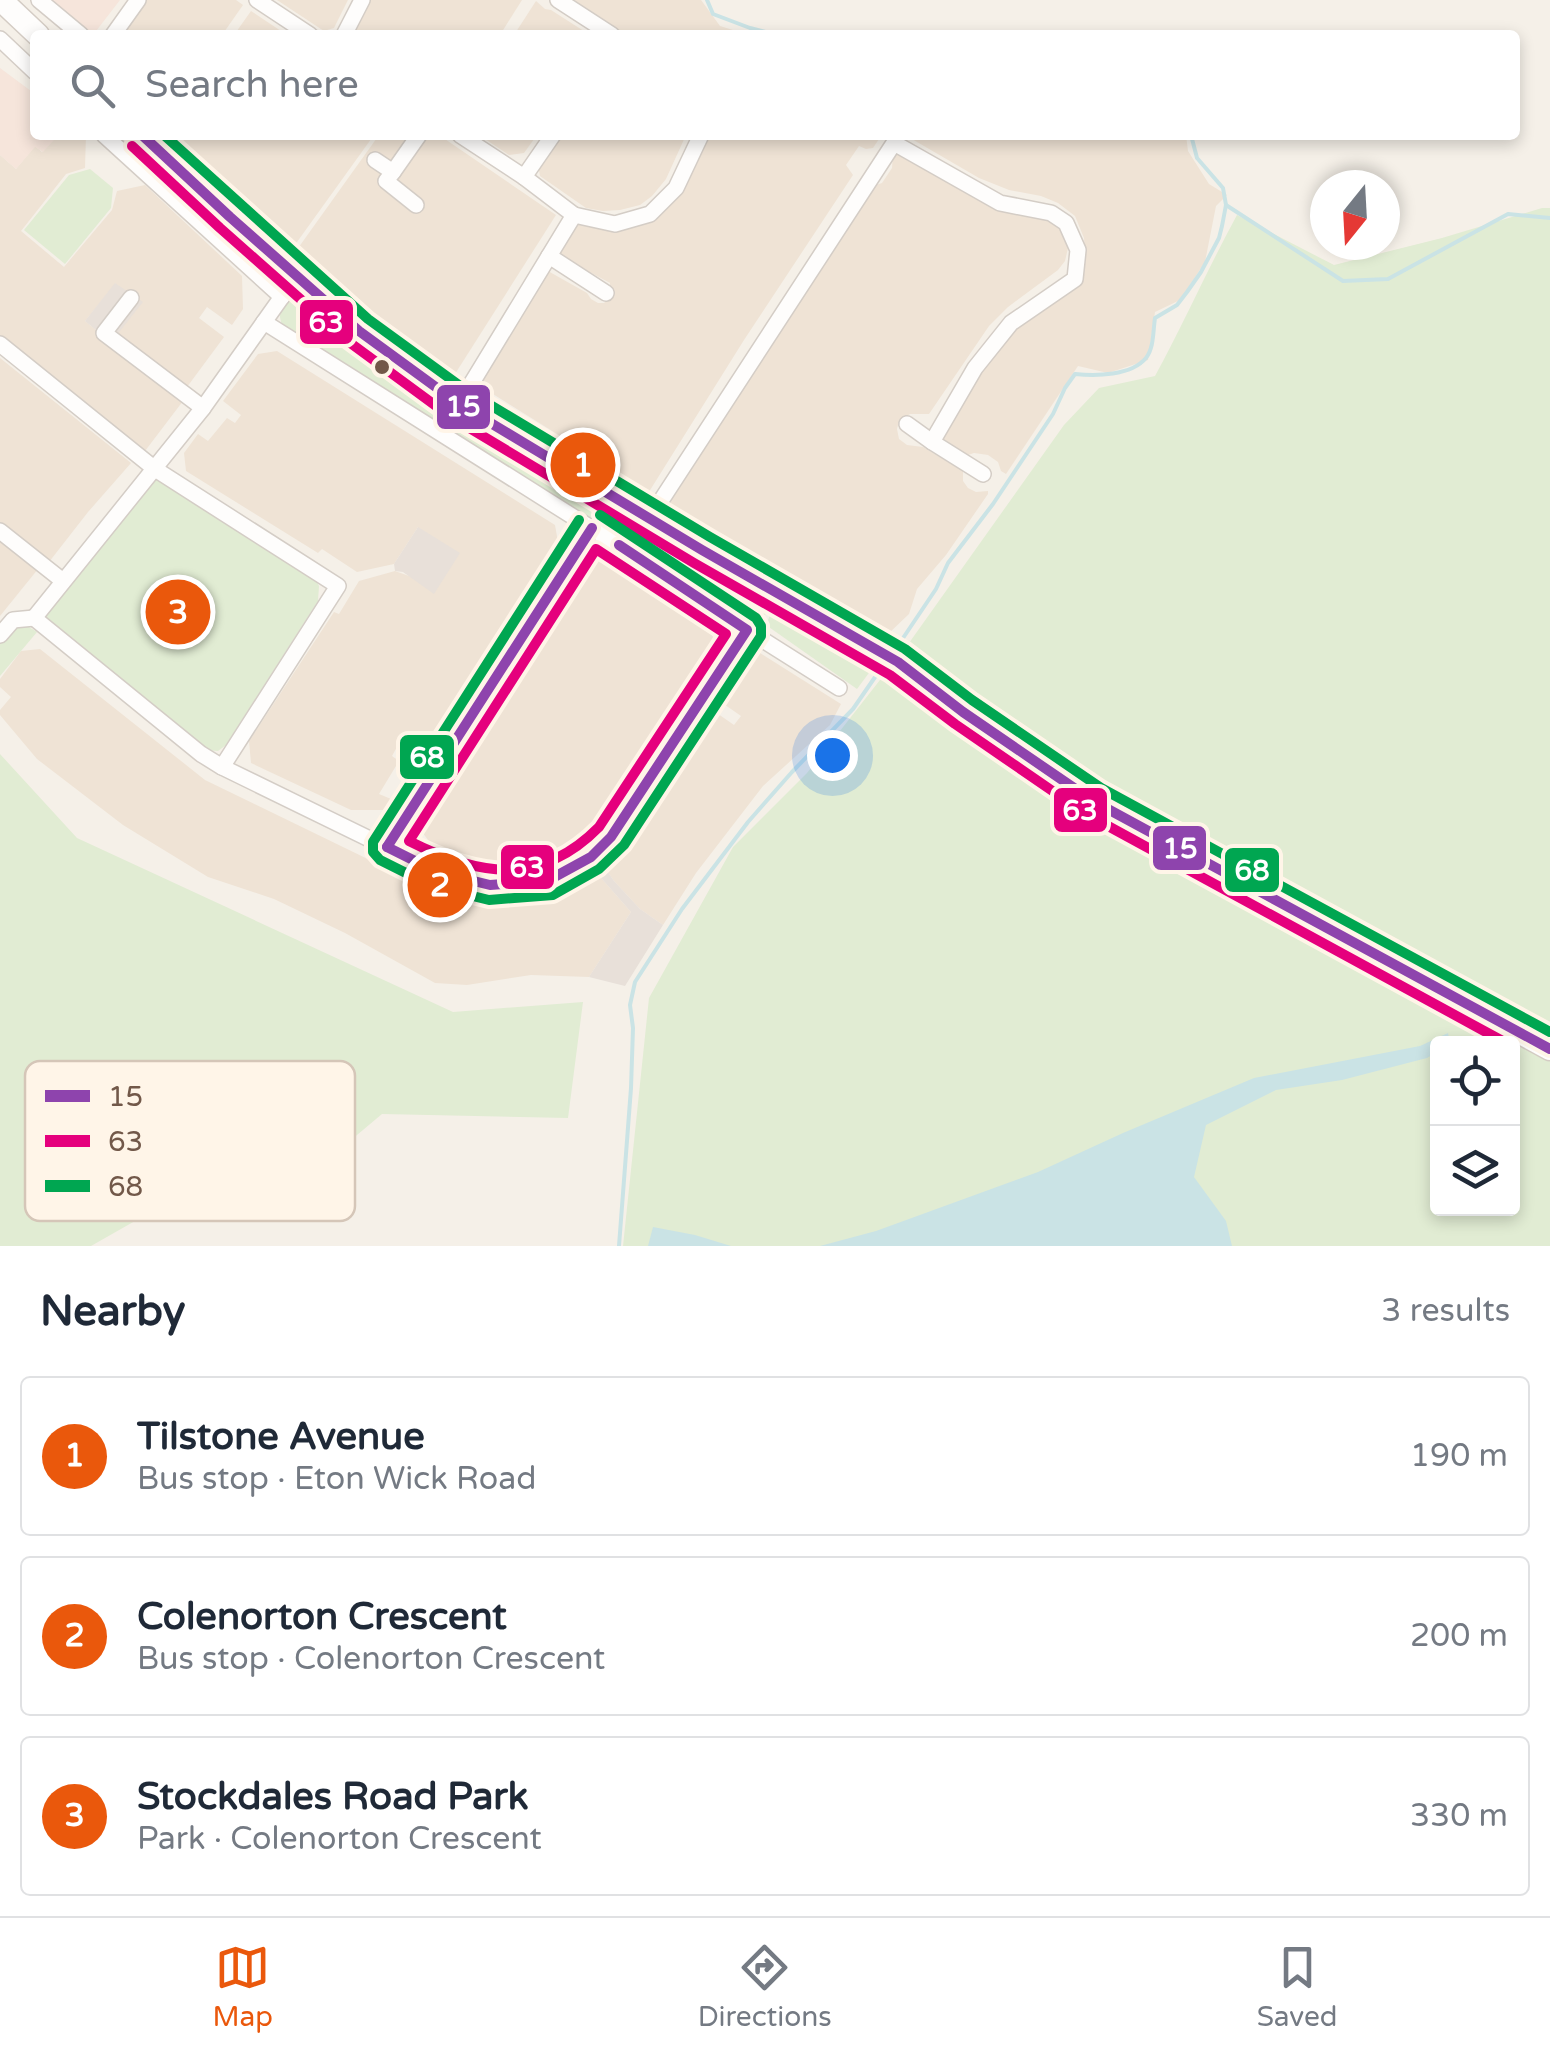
<!DOCTYPE html>
<meta charset="utf-8">
<style>
body{margin:0;font-family:"Varela Round",sans-serif;background:#f6f6f7;color:#1f2937}
.controls{position:absolute;right:30px;bottom:30px;display:grid;overflow:hidden;border-radius:10px;box-shadow:0 5px 15px #0003}
.controls button{width:90px;height:90px;display:grid;place-items:center;padding:0;border:0;border-bottom:2px solid #e0e1e3;background:#fff;color:#1f2937;font:50px sans-serif}
.compass{position:absolute;left:1310px;top:170px;width:90px;height:90px;border-radius:50%;background:#fff;box-shadow:0 5px 15px #0003;rotate:198deg}
.you{position:absolute;left:832px;top:755px;width:35px;height:35px;margin:-25px;border:8px solid #fff;border-radius:50%;background:#1a73e8;box-shadow:0 0 0 15px #1a73e833}
.badge{display:grid;place-items:center;width:65px;height:65px;border-radius:50%;background:#ea580c;color:#fff;font-size:32px;font-weight:700}
.pin{position:absolute;translate:-50% -50%;border:5px solid #fff;box-shadow:0 2px 10px #0006}
.list{margin:0;padding:0;list-style:none}
h2{display:flex;justify-content:space-between;align-items:center;height:130px;margin:0;padding:0 40px;font-size:42px}
h2 small{font-size:32px;font-weight:400;color:#747a83}
.list li{display:grid;grid-template-columns:65px 1fr auto;gap:30px;align-items:center;box-sizing:border-box;height:160px;margin:0 20px 20px;padding:0 20px;border:2px solid #e0e1e3;border-radius:10px}
.list b{display:block;font-size:38px;white-space:nowrap}
.list p{margin:0;font-size:32px;white-space:nowrap;color:#747a83}
.list em{font-size:32px;font-style:normal;color:#747a83}
.icon{flex:none;width:55px;height:55px;fill:none;stroke:currentColor;stroke-width:2;stroke-linecap:round;stroke-linejoin:round}
.map{position:relative;flex:none;width:1550px;height:1246px;overflow:hidden}
.search{position:absolute;background:#fff;box-shadow:0 5px 15px #0003;left:30px;right:30px;top:30px;height:110px;display:flex;align-items:center;gap:25px;box-sizing:border-box;padding:0 35px;border-radius:10px;color:#747a83;font-size:38px}
.sheet{height:670px;background:#fff}
nav{display:flex;justify-content:space-around;align-items:center;box-sizing:border-box;height:140px;border-top:2px solid #e0e1e3;background:#fff;font-size:28px;color:#747a83}
nav a{display:grid;justify-items:center;gap:5px}
nav .on{color:#ea580c}
.map>svg:first-child{display:block}
.residential{fill:#efe3d5}
.commercial{fill:#f6e5db}
.industrial{fill:#e8e0d9}
.green{fill:#e1ecd3;fill-rule:evenodd}
.water{fill:#cae3e5}
.lines{fill:none;stroke-linecap:round;stroke-linejoin:round}
.stream{stroke:#cae3e5;stroke-width:4}
.minor-casing{stroke:#d4cdc6;stroke-width:18}
.secondary-casing{stroke:#d4ccc4;stroke-width:25}
.minor{stroke:#fefdfc;stroke-width:15}
.secondary{stroke:#fefdfc;stroke-width:22}
.bus-1-casing{stroke:#fff5e8;stroke-width:18}
.bus-2-casing{stroke:#fff5e8;stroke-width:18}
.bus-3-casing{stroke:#fff5e8;stroke-width:18}
.bus-1{stroke:#8e44ad;stroke-width:10}
.bus-2{stroke:#e5007d;stroke-width:10}
.bus-3{stroke:#00a651;stroke-width:10}
.bus-dot{fill:#725849;stroke:#fff5e8;stroke-width:4}
.key{fill:#fff5e8;stroke:#d5c6b8;stroke-width:2.5}
.key-label{font-size:28px;fill:#725849}
.line-badge{stroke:#fff5e8;stroke-width:4}
.badge-label{font-size:28px;text-anchor:middle;font-weight:bold;fill:#fff}
</style>
<div class="map">
<svg width="1550" height="1246" viewBox="0 0 1550 1246">
<rect width="100%" height="100%" fill="#f5f0e8"/>
<g class="residential">
<polygon points="146,0 236,0 243,5 222,35 121,35"/>
<polygon points="277,0 348,0 334,28 324,31"/>
<polygon points="368,0 522,0 500,35 350,35"/>
<polygon points="569,0 701,0 720,26 749,35 622,35"/>
<polygon points="536,1 545,9 551,10 590,35 514,35"/>
<polygon points="251,11 287,35 234,35"/>
<polygon points="49,135 86,135 85,168 66,174 21,231 64,267 112,210 117,191 145,185 242,276 243,309 232,325 207,307 199,318 224,337 187,387 115,337 116,283 85,321 183,401 145,451 0,335 0,155 16,169 35,146 42,152 54,138"/>
<polygon points="170,135 374,135 292,249 253,205"/>
<polygon points="379,135 439,135 556,215 455,374 364,317 322,283 296,251"/>
<polygon points="479,135 537,135 524,153 509,155"/>
<polygon points="558,135 686,135 666,179 652,196 640,205 620,210 603,211 586,208 540,176 538,165"/>
<polygon points="705,135 884,135 881,136 873,148 866,149 859,146 846,165 853,175 744,340 647,495 573,444 477,384 548,271 587,293 591,299 598,303 604,303 610,297 610,283 562,257 559,252 577,224 621,230 648,221 665,210 680,190"/>
<polygon points="905,135 1186,135 1188,151 1209,184 1227,195 1216,206 1205,262 1180,300 1155,312 1148,360 1108,373 1078,366 1006,474 1001,471 998,462 988,455 974,453 968,455 939,438 1000,340 1067,286 1085,256 1084,238 1075,216 1058,203 1041,196 1009,190 979,178"/>
<polygon points="897,149 965,192 995,204 1038,214 1060,227 1065,233 1068,248 1065,261 1058,270 1008,307 989,326 929,414 910,414 899,421 897,429 899,439 907,445 923,447 963,471 963,481 968,488 976,492 988,491 988,494 946,555 917,589 909,614 887,635 672,512 669,494 867,188 882,183 892,168 893,155"/>
<polygon points="277,351 555,525 558,542 417,759 397,747 392,756 399,761 379,794 391,799 384,810 351,810 251,763 249,741 334,612 339,614 359,581 395,571 409,576 418,527 394,564 357,572 322,549 318,553 186,471 184,453 198,434 208,441 227,418 235,423 241,415 223,401 258,354"/>
<polygon points="0,358 131,463 88,512 49,562 0,523"/>
<polygon points="0,539 38,569 0,616"/>
<polygon points="604,556 711,622 713,639 603,812 577,840 550,856 528,863 502,866 477,865 436,851 417,825 588,560"/>
<polygon points="40,649 205,780 415,882 454,896 481,901 539,899 595,871 631,912 589,977 531,975 467,985 435,983 345,933 274,899 208,877 123,825 37,759 0,715 0,710 11,697 0,687 0,679 21,651"/>
<polygon points="760,653 841,704 830,725 763,786 696,873 663,925 640,909 614,881 603,865 624,842 711,709 734,725 741,716 718,700 744,658"/>
</g>
<g class="commercial">
<polygon points="51,0 120,0 93,35"/>
<polygon points="0,68 35,94 35,135 49,135 55,139 43,152 35,147 16,169 0,155"/>
</g>
<g class="industrial">
<polygon points="115,283 143,302 116,336 178,397 85,321"/>
<polygon points="418,527 460,553 434,594 403,572 395,571 394,564"/>
<polygon points="603,865 614,881 640,909 663,925 625,986 589,977 631,912 595,871"/>
</g>
<g class="green">
<polygon points="124,135 129,135 246,244 245,250 237,248 139,159 142,150"/>
<polygon points="90,169 113,188 111,208 65,264 24,230 69,175"/>
<path d="M 1542,208 L 1550,208 L 1550,1246 L 623,1246 L 649,998 L 733,847 L 807,773 L 909,643 L 1064,425 L 1099,388 L 1155,376 C 1184,323 1208,268 1237,215 L 1334,265 L 1442,238 ZM 1438,1044 L 1512,1044 L 1512,1208 L 1438,1208 Z"/>
<path d="M 293,297 L 303,298 L 402,383 L 429,393 L 614,507 L 600,528 L 284,329 C 277,314 278,305 293,297 Z"/>
<polygon points="154,479 161,479 313,575 319,586 318,601 226,745 218,751 204,750 48,625 44,616"/>
<polygon points="617,508 675,543 679,550 677,559 659,562 605,529"/>
<polygon points="704,565 712,565 774,601 759,624 688,582 696,567"/>
<polygon points="775,603 880,658 857,689 766,625"/>
<polygon points="24,624 37,632 0,676 0,633"/>
<polygon points="0,754 77,838 453,1012 583,1002 568,1118 382,1114 282,1198 186,1192 91,1246 0,1246"/>
</g>
<g class="water">
<polygon points="1448,1033 1450,1043 1438,1044 1437,1052 1427,1058 1342,1080 1276,1090 1206,1125 1194,1177 1226,1221 1232,1246 820,1246 876,1231 1038,1172 1123,1133 1254,1078 1420,1046"/>
<polygon points="653,1227 695,1235 731,1246 648,1246"/>
</g>
<g class="lines">
<g class="stream">
<polyline points="707,0 713,14 750,28 777,35"/>
<polyline points="1226,205 1343,281 1388,279 1508,214 1550,218"/>
<path d="M 897,647 L 936,589 L 948,563 L 993,504 L 1053,414 L 1065,388 L 1075,374 C 1096,376 1131,376 1146,358 C 1154,348 1153,331 1155,318 L 1177,305 L 1187,292 L 1201,272 L 1219,238 L 1222,226 L 1226,205 L 1223,188 L 1197,158 L 1191,135"/>
<polyline points="619,1246 631,1088 633,1028 630,1005 635,982 682,909 748,822 792,772 853,709 882,667"/>
</g>
<defs>
<g id="minor">
<polyline points="39,0 81,35"/>
<polyline points="257,0 310,35"/>
<polyline points="558,0 612,35"/>
<polyline points="113,35 138,0"/>
<polyline points="344,35 362,0"/>
<polyline points="0,39 35,72"/>
<polyline points="104,135 282,297"/>
<polyline points="375,160 393,172 419,135"/>
<polyline points="393,172 386,181 416,205"/>
<polyline points="524,177 553,135"/>
<polyline points="574,215 615,224 650,214 676,188 701,135"/>
<polyline points="549,256 606,293"/>
<polyline points="131,298 104,333 203,408"/>
<polyline points="0,344 155,469 338,586 222,767"/>
<polyline points="459,404 574,215 524,177 460,135"/>
<polyline points="907,424 932,442"/>
<polyline points="649,519 894,143 1000,203 1051,213 1066,223 1078,250 1075,279 1011,323 975,368 932,442 983,474"/>
<polyline points="0,531 63,581"/>
<polyline points="683,586 702,550"/>
<polyline points="34,618 201,754 222,767 437,872 490,885 547,881 591,857 611,837 747,630 683,586 264,322"/>
<polyline points="34,618 203,408 296,277"/>
<polyline points="747,630 839,688"/>
<polyline points="0,635 13,620 34,618"/>
<polyline points="387,847 592,528"/>
</g>
<g id="secondary">
<polyline points="1,0 38,35"/>
<polyline points="142,135 230,217 359,331 459,404 702,550 898,662 963,712 1093,801 1550,1049"/>
</g>
</defs>
<use href="#minor" class="minor-casing"/>
<use href="#secondary" class="secondary-casing"/>
<use href="#minor" class="minor"/>
<use href="#secondary" class="secondary"/>
<defs>
<g id="bus-1">
<polyline points="142,135 230,217 359,331 459,404 702,550 898,662 963,712 1093,801 1550,1049"/>
<polyline points="387,847 437,872 490,885 547,881 591,857 611,837 747,630 619,545"/>
<polyline points="387,847 592,528"/>
</g>
<g id="bus-2">
<polyline points="132,146 220,228 349,342 451,417 694,563 890,675 955,724 1086,814 1508,1044"/>
<path d="M 596,549 L 726,634 L 599,827 C 540,887 478,876 409,841 Z"/>
</g>
<g id="bus-3">
<polyline points="164,135 368,319 467,391 710,537 905,649 972,700 1101,788 1550,1032"/>
<polyline points="579,520 373,842 373,852 380,860 432,886 489,900 553,895 599,869 624,845 761,636 761,626 756,618 600,515"/>
</g>
</defs>
<use href="#bus-1" class="bus-1-casing"/>
<use href="#bus-2" class="bus-2-casing"/>
<use href="#bus-3" class="bus-3-casing"/>
<use href="#bus-1" class="bus-1"/>
<use href="#bus-2" class="bus-2"/>
<use href="#bus-3" class="bus-3"/>
</g>
<circle class="bus-dot" cx="382" cy="367" r="9"/>
<rect x="25" y="1061" width="330" height="160" rx="15" class="key"/>
<rect x="45" y="1090" width="45" height="12" fill="#8e44ad"/>
<rect x="45" y="1135" width="45" height="12" fill="#e5007d"/>
<rect x="45" y="1180" width="45" height="12" fill="#00a651"/>
<g class="key-label">
<text x="108" y="1106">15</text>
<text x="108" y="1151">63</text>
<text x="108" y="1196">68</text>
</g>
<g class="line-badge">
<rect x="298" y="298" width="57" height="48" rx="10" fill="#e5007d"/>
<rect x="435" y="383" width="57" height="48" rx="10" fill="#8e44ad"/>
<rect x="398" y="733" width="58" height="48" rx="10" fill="#00a651"/>
<rect x="1052" y="786" width="57" height="48" rx="10" fill="#e5007d"/>
<rect x="1151" y="824" width="57" height="48" rx="10" fill="#8e44ad"/>
<rect x="499" y="843" width="57" height="48" rx="10" fill="#e5007d"/>
<rect x="1223" y="846" width="58" height="48" rx="10" fill="#00a651"/>
</g>
<g class="badge-label">
<text x="326" y="332">63</text>
<text x="463" y="416">15</text>
<text x="427" y="767">68</text>
<text x="1080" y="820">63</text>
<text x="1180" y="858">15</text>
<text x="527" y="877">63</text>
<text x="1252" y="880">68</text>
</g>
</svg>
<div class="controls">
<button><svg class="icon" aria-label="locate" viewBox="0 0 24 24"><circle cx="12" cy="12" r="6"/><path d="M12 2v4M12 18v4M2 12h4M18 12h4"/></svg></button>
<button><svg class="icon" aria-label="layers" viewBox="0 0 24 24"><path d="M12 4l9 5-9 5-9-5zM3 14l9 5 9-5"/></svg></button>
</div>
<svg class="compass" viewBox="-18 -18 36 36"><path d="M0-13l5 13h-10z" fill="#e53935"/><path d="M0 13l5-13h-10z" fill="#747a83"/></svg>
<div class="you"></div>
<div class="pin badge" style="left:583px;top:465px">1</div>
<div class="pin badge" style="left:440px;top:885px">2</div>
<div class="pin badge" style="left:178px;top:612px">3</div>
<div class="search"><svg class="icon" aria-label="search" viewBox="0 0 24 24"><circle cx="10" cy="10" r="6"/><path d="M15 15l6 6"/></svg>Search here</div>
</div>
<section class="sheet">
<h2>Nearby<small>3 results</small></h2>
<ul class="list">
<li><span class="badge">1</span><div><b>Tilstone Avenue</b><p>Bus stop · Eton Wick Road</p></div><em>190 m</em></li>
<li><span class="badge">2</span><div><b>Colenorton Crescent</b><p>Bus stop · Colenorton Crescent</p></div><em>200 m</em></li>
<li><span class="badge">3</span><div><b>Stockdales Road Park</b><p>Park · Colenorton Crescent</p></div><em>330 m</em></li>
</ul>
</section>
<nav>
<a class="on"><svg class="icon" aria-label="map" viewBox="0 0 24 24"><path d="M3 6l6-2 6 2 6-2v14l-6 2-6-2-6 2zM9 4v14M15 6v14"/></svg>Map</a>
<a><svg class="icon" aria-label="directions" viewBox="0 0 24 24"><path d="M12 3l9 9-9 9-9-9zM9 14v-3h6M13 9l2 2-2 2"/></svg>Directions</a>
<a><svg class="icon" aria-label="saved" viewBox="0 0 24 24"><path d="M7 4h10v16l-5-4-5 4z"/></svg>Saved</a>
</nav>
